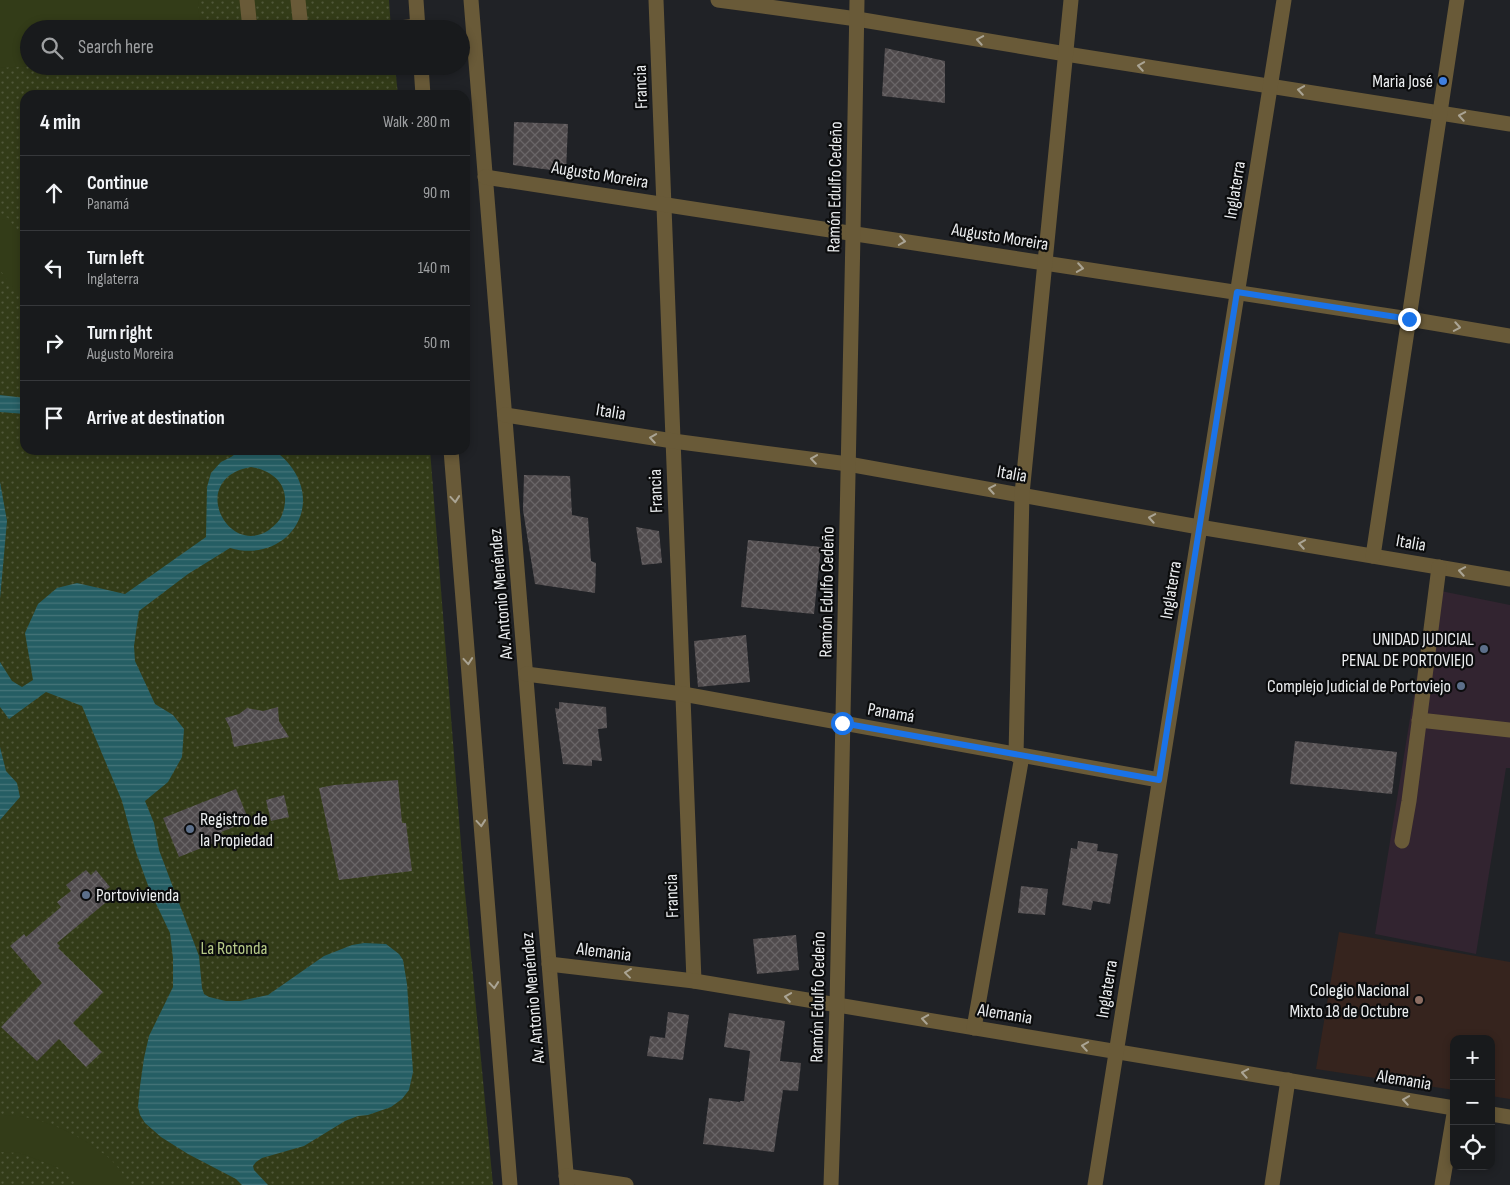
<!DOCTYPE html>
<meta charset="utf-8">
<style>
body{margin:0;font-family:"Sofia Sans Condensed",sans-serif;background:#212325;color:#f1f3f6}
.controls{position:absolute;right:15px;bottom:15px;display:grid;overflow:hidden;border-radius:10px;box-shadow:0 2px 8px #0003}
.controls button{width:45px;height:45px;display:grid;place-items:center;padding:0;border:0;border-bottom:1px solid #36383b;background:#181a1c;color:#f1f3f6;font:25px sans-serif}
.stop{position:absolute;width:15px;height:15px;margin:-11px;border:4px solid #1a73e8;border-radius:50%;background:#fff}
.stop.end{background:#1a73e8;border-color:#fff;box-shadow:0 1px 5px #0008}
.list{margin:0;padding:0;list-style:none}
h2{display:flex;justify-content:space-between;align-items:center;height:65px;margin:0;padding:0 20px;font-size:21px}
h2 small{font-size:16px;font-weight:400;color:#9fa1a3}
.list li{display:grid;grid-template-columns:32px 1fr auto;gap:15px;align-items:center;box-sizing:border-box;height:75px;padding:0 20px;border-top:1px solid #36383b}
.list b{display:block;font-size:19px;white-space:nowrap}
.list p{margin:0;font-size:16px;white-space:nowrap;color:#9fa1a3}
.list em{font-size:16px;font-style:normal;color:#9fa1a3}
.icon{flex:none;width:28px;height:28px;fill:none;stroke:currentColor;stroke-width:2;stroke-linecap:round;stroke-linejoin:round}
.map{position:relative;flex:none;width:1510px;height:1185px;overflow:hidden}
.search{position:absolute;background:#181a1c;box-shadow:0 2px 8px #0003;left:20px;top:20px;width:450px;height:55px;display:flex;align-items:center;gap:12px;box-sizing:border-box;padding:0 18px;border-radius:28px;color:#9fa1a3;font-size:19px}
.panel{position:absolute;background:#181a1c;box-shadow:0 2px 8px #0003;left:20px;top:90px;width:450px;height:365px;border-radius:15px}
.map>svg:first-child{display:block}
.commercial{fill:#322430}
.education{fill:#36241e}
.green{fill:url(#green-dots)}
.pitch{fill:#333c18}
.water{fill:url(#water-rules);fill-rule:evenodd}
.building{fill:url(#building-cross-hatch)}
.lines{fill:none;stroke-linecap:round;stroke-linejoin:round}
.minor{stroke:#695a38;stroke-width:15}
.oneway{stroke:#aaa494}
.route{stroke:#1a73e8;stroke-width:6}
.shop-dot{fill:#3f7fe0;stroke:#0b0c0d;stroke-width:2}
.service-dot{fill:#5c6f8a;stroke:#0b0c0d;stroke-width:2}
.education-dot{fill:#8d6e63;stroke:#0b0c0d;stroke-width:2}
.labels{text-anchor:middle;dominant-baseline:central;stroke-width:4.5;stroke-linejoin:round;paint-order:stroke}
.poi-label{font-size:18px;fill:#ebedef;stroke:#0b0c0d;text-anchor:end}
.street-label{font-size:18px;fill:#ebedef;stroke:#0b0c0d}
.park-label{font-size:18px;fill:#b7ca88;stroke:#0b0c0d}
</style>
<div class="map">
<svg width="1510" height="1185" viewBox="0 0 1510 1185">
<defs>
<pattern id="green-dots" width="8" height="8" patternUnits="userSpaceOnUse" patternTransform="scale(1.25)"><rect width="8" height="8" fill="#333c18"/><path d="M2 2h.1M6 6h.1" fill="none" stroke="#51583a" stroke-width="1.8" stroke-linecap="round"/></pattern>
<pattern id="water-rules" width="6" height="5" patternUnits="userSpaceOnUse" patternTransform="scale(1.25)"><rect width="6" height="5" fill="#255e64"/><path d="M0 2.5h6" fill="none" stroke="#45757a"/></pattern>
<pattern id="building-cross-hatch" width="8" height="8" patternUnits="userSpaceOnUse" patternTransform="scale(1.25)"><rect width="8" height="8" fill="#504b4d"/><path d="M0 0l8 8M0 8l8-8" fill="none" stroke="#696567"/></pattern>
</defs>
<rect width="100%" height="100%" fill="#202226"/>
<polygon class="commercial" points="1431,589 1510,605 1510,768 1506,768 1476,954 1375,934"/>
<polygon class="education" points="1339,932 1510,962 1510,1099 1491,1096 1491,1039 1454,1039 1454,1090 1316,1069"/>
<polygon class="green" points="0,0 389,0 391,29 29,29 29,66 395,66 398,95 25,95 25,450 430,450 464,882 493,1185 0,1185"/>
<g class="pitch">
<polygon points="0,0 198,0 200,29 29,29 29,66 0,68"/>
<polygon points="7,217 25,241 25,284 16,291 0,270 0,222"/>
<path d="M 0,1115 C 38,1114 80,1134 109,1158 C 117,1165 124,1176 131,1185 L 77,1185 L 59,1168 L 20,1153 L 0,1152 Z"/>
</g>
<g class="water">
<polygon points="0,395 25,398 25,414 0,412"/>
<path d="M 241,450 C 250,450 263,448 272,450 C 278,452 285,459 289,464 C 326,509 284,564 230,548 L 188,574 L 139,611 L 134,646 L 135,661 L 155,704 L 173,715 L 184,729 L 182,757 L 168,782 L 145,801 L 154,823 L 159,850 L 199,956 L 202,988 L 204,994 L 209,997 L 226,1001 L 240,1001 L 268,995 L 324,956 L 352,945 L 364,943 L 386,944 L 399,954 L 403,960 L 407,984 L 413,1072 L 409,1090 L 402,1099 L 391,1107 L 368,1115 L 358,1116 L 345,1121 L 304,1146 L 262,1158 L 256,1162 L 253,1166 L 254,1170 L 268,1185 L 242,1185 L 236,1179 L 188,1154 L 161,1137 L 145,1123 L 140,1115 L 138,1107 L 140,1086 L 144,1058 L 149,1036 L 173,987 L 173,958 L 170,933 L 150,891 L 136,852 L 122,801 L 82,706 L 46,692 L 9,719 L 0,707 L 0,662 L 12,681 L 22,687 L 33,680 L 25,633 L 38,604 L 57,588 L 77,583 L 125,594 L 206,537 L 207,487 L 211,473 L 221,462 L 231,457 ZM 251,467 C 275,471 291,487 283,512 C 281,520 275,525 269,530 C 227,558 187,478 251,467 Z"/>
<polygon points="0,482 7,521 0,599"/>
<polygon points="0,747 6,771 17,783 20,797 0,820"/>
</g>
<g class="building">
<polygon points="885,48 945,61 945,103 882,96"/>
<polygon points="514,122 568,124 566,172 513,165"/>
<polygon points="524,475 570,476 572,515 588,518 591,561 596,563 595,593 535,584 523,510"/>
<polygon points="636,527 659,531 662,563 642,565"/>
<polygon points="748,540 821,547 814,614 741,607"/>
<polygon points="746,635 750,682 698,687 694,641"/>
<polygon points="559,702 606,707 607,728 598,729 602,761 592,760 592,766 563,764 555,708 559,709"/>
<polygon points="278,707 279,721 289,737 234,747 230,728 225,718 239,714 247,708 263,711"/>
<polygon points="1295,741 1397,752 1392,794 1290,784"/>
<polygon points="398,780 402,823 406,823 412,871 339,880 319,788 334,785"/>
<polygon points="236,789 249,821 221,832 224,839 179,857 163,818"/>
<polygon points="284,795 289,817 271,821 266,800"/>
<polygon points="1078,841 1098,844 1097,851 1118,854 1110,904 1093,901 1091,910 1062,905 1071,848 1077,849"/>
<polygon points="86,870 91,875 96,870 110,887 104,891 110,899 57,943 60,946 58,948 103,992 73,1023 102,1052 86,1067 59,1039 37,1061 1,1027 42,983 10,946 24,934 26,937 61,907 57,902 71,891 66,885"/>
<polygon points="1021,886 1048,889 1045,915 1018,913"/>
<polygon points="796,935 799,970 757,974 753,939"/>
<polygon points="668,1012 689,1015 683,1060 647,1056 650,1036 665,1038"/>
<polygon points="729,1013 785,1021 780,1061 801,1063 798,1091 783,1090 774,1152 703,1144 709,1098 740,1102 740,1101 744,1101 750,1051 724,1047"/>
</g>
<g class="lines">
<g class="minor">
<polyline points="247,0 250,29"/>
<polyline points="298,0 301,29"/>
<polyline points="416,0 418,29"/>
<polyline points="471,0 567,1185"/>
<polyline points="656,0 694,981"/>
<polyline points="718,0 857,19 1066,54 1510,124"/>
<polyline points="389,29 418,26"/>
<polyline points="421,66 423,95"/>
<polyline points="485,177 1409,319 1510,336"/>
<polyline points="505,415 673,441 848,464 1199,527 1510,579"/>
<polyline points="451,450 510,1185"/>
<polyline points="1373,556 1457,0"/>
<polyline points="526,674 683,694 1159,780"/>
<polyline points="1419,720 1510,730"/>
<polyline points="1402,841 1409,801 1439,567"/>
<polyline points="549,964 694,981 1454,1108"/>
<polyline points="974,1028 1022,756 1016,755 1022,494 1071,0"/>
<polyline points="1491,1114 1510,1117"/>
<polyline points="566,1176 626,1185"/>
<polyline points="831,1185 837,1005 853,234 857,0"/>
<polyline points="1095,1185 1284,0"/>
<polyline points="1272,1185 1288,1080"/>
<polyline points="1442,1185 1454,1114"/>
</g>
</g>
<defs><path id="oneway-chevron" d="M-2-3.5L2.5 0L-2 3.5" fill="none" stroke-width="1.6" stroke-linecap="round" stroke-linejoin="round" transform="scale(1.25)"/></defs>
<g class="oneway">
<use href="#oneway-chevron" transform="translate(980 40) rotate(-170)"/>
<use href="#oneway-chevron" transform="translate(1141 66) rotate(-171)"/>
<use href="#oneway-chevron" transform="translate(1301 90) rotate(-171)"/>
<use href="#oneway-chevron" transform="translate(1462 116) rotate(-170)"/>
<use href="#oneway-chevron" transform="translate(902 241) rotate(9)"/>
<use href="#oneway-chevron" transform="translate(1080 268) rotate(9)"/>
<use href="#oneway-chevron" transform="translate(1457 327) rotate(10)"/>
<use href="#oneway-chevron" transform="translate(653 438) rotate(-171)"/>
<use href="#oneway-chevron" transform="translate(814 459) rotate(-172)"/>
<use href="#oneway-chevron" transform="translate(992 489) rotate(-170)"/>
<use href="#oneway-chevron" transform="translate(455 499) rotate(85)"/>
<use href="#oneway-chevron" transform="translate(1152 518) rotate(-170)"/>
<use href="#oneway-chevron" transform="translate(1302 544) rotate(-171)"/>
<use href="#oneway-chevron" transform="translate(1462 571) rotate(-170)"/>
<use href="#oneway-chevron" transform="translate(468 661) rotate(85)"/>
<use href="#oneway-chevron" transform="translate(481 823) rotate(85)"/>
<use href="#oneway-chevron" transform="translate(628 973) rotate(-173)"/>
<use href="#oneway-chevron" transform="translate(494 985) rotate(85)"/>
<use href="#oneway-chevron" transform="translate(788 997) rotate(-171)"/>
<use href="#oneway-chevron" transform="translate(925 1019) rotate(-171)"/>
<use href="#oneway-chevron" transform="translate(1085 1046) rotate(-171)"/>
<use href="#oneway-chevron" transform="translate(1245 1073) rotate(-170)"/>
<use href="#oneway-chevron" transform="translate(1406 1100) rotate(-171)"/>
</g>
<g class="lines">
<polyline class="route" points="842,723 1159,780 1237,292 1409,319"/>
</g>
<circle class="shop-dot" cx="1443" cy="81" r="5"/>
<g class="service-dot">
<circle cx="1484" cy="649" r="5"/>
<circle cx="1461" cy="686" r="5"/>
<circle cx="190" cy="829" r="5"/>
<circle cx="86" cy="895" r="5"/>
</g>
<circle class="education-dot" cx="1419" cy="1000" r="5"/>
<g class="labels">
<g class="poi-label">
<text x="1433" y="81">Maria José</text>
<text x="1474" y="639">UNIDAD JUDICIAL<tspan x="1474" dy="21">PENAL DE PORTOVIEJO</tspan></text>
<text x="1451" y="686">Complejo Judicial de Portoviejo</text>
<text x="200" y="819" text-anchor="start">Registro de<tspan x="200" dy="21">la Propiedad</tspan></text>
<text x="96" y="895" text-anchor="start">Portovivienda</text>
<text x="1409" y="990">Colegio Nacional<tspan x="1409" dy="21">Mixto 18 de Octubre</tspan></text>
</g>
<g class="street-label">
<text transform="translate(641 87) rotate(-92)">Francia</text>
<text transform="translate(600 175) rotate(9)">Augusto Moreira</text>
<text transform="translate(835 187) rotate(-89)">Ramón Edulfo Cedeño</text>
<text transform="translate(1235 190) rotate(-81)">Inglaterra</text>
<text transform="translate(1000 237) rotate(9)">Augusto Moreira</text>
<text transform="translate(611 412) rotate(9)">Italia</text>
<text transform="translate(1012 474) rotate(10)">Italia</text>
<text transform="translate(656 491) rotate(-92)">Francia</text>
<text transform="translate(1411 543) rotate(10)">Italia</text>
<text transform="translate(1171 590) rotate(-81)">Inglaterra</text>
<text transform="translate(827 592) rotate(-89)">Ramón Edulfo Cedeño</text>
<text transform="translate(501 594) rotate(-95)">Av. Antonio Menéndez</text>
<text transform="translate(891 713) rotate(10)">Panamá</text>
<text transform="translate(672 896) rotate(-92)">Francia</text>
<text transform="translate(604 952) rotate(7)">Alemania</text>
<text transform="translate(1107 989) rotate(-81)">Inglaterra</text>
<text transform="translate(818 997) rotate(-89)">Ramón Edulfo Cedeño</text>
<text transform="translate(533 998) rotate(-95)">Av. Antonio Menéndez</text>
<text transform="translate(1005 1014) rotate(9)">Alemania</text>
<text transform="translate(1404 1080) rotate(9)">Alemania</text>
</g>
<g class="park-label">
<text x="234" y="948">La Rotonda</text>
</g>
</g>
</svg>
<div class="controls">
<button>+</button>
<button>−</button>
<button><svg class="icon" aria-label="locate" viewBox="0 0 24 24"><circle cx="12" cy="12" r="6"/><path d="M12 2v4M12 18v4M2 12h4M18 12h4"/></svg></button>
</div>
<div class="stop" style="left:842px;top:723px"></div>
<div class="stop end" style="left:1409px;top:319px"></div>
<div class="search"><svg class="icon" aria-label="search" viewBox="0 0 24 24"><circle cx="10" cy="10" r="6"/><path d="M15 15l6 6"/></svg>Search here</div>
<section class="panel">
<h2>4 min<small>Walk · 280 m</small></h2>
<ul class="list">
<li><svg class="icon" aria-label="ahead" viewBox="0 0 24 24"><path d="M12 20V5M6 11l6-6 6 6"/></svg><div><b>Continue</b><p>Panamá</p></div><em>90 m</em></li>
<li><svg class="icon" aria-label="left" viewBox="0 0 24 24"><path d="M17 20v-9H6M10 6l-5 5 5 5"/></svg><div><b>Turn left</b><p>Inglaterra</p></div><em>140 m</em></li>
<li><svg class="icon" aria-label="right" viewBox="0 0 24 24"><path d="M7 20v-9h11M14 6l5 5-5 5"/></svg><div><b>Turn right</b><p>Augusto Moreira</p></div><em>50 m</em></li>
<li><svg class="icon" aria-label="arrive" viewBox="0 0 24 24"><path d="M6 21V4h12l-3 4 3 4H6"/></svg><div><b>Arrive at destination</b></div></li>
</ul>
</section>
</div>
